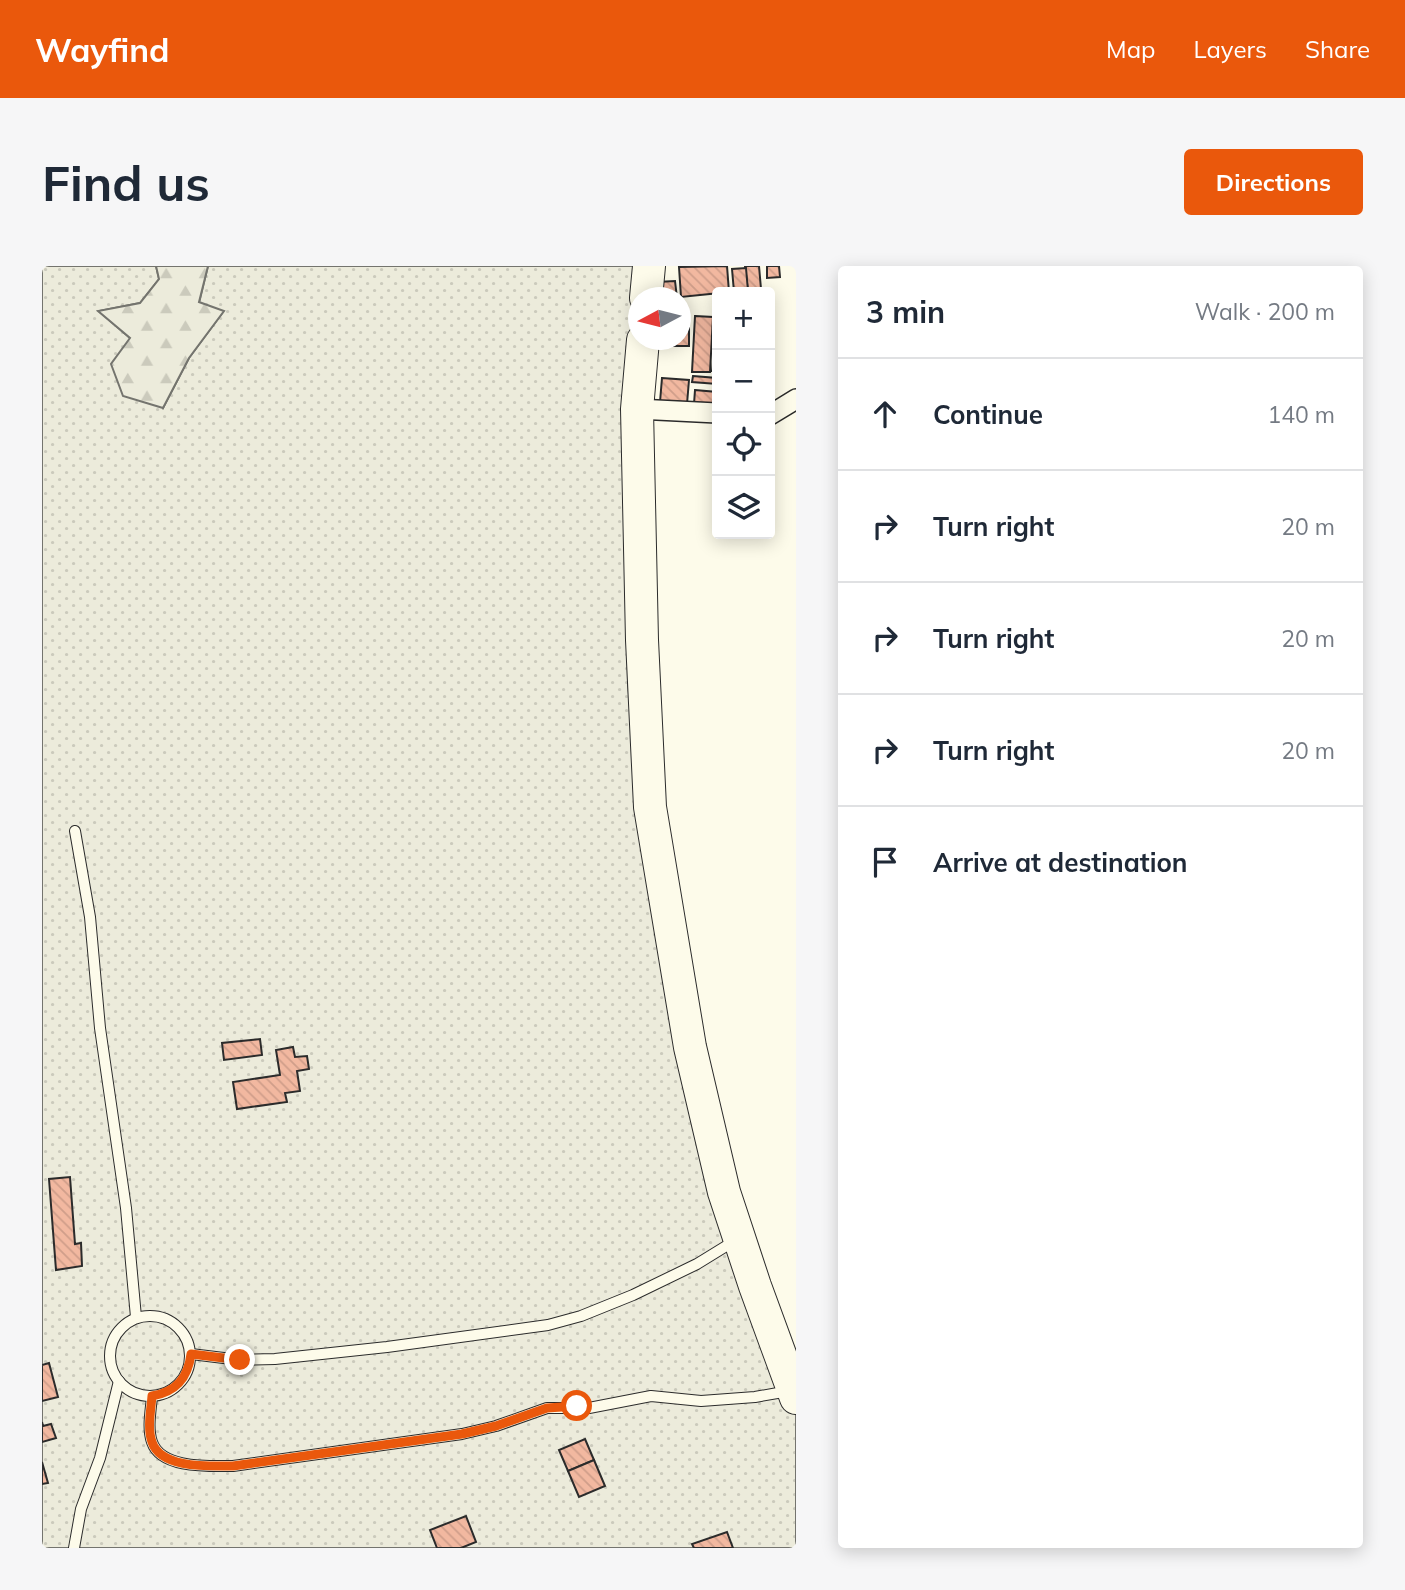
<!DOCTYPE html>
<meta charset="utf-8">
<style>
body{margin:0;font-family:Mulish,sans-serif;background:#f6f6f7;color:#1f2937}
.controls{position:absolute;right:21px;top:21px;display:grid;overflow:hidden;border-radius:7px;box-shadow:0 4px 18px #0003}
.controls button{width:63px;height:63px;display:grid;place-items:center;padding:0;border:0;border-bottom:2px solid #e0e1e3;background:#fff;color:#1f2937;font:35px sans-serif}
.compass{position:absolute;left:586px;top:21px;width:63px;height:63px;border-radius:50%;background:#fff;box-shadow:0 4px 18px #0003;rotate:263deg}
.stop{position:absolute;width:21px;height:21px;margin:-16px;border:5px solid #ea580c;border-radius:50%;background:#fff}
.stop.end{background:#ea580c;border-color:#fff;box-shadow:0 2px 7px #0008}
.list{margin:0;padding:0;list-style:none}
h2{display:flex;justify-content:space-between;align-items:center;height:91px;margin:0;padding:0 28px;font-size:30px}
h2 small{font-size:23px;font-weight:400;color:#747a83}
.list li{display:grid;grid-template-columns:46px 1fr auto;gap:21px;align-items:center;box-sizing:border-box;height:112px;padding:0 28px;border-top:2px solid #e0e1e3}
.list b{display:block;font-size:26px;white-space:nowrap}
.list em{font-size:23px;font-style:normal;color:#747a83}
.icon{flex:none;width:38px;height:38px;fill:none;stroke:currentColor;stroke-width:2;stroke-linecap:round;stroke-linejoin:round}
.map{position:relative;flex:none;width:754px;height:1282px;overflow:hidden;border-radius:7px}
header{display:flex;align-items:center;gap:42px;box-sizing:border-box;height:98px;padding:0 35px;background:#ea580c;color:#fff}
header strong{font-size:33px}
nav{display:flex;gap:38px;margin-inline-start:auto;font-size:24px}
.intro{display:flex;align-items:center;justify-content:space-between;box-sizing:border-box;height:168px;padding:0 42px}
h1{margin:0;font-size:49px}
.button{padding:18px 32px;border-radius:7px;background:#ea580c;color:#fff;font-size:24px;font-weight:700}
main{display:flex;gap:42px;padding:0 42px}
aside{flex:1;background:#fff;border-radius:7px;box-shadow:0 4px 18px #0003}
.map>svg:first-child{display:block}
.grass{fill:url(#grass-dots);stroke:#74746e;stroke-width:2}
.forest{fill:url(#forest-firs);stroke:#74746e;stroke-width:2}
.building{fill:url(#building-back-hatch);stroke:#2b2b2b;stroke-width:2}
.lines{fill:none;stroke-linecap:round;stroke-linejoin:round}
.service-casing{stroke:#2b2b2b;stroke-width:12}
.minor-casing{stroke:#2b2b2b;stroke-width:22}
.trunk-casing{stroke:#2b2b2b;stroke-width:34}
.service{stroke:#fdfbea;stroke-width:10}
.minor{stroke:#fdfbea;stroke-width:19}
.trunk{stroke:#fdfbea;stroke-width:32}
.route{stroke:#ea580c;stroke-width:9}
</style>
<header>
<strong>Wayfind</strong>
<nav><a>Map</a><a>Layers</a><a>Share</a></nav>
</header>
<div class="intro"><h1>Find us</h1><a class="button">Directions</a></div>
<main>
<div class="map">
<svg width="754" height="1282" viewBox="0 0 754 1282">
<defs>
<pattern id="grass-dots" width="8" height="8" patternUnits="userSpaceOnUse" patternTransform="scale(1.75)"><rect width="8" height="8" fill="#ecebdb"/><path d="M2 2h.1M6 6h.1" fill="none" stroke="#cbcabc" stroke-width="1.8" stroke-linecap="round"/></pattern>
<pattern id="forest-firs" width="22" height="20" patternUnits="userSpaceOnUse" patternTransform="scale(1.75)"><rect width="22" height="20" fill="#ecebdb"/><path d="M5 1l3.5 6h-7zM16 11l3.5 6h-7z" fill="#cbcabc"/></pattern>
<pattern id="building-back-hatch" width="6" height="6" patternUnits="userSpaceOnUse" patternTransform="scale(1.75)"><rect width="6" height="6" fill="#f2b8a0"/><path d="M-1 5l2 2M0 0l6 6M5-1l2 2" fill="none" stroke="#d09e8a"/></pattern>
</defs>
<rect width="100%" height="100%" fill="#fdfbea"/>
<polygon class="grass" points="0,0 114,0 117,13 98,37 57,45 88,72 121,142 147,92 181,46 157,37 166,0 592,0 584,278 586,417 600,585 686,973 754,1148 754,1282 0,1282"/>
<polygon class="forest" points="114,0 166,0 157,36 182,45 147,92 121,142 81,130 69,98 88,72 56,45 98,37 117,13"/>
<g class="building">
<polygon points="685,0 687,26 639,31 637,1"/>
<polygon points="703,0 717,0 719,23 706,25"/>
<polygon points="725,0 737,0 738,11 725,12"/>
<polygon points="704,2 706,25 692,26 690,3"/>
<polygon points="633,15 635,32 616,32 615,16"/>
<polygon points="653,50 671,51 668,106 650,106"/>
<polygon points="675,54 675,105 670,105"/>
<polygon points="638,62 647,62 647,80 624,80 625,74 638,74"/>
<polygon points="651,110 675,112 675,118 650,116"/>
<polygon points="620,112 647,114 645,138 618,136"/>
<polygon points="653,124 675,126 675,139 652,138"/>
<polygon points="218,773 220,789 182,794 180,777"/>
<polygon points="251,781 253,791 265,790 267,803 255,805 258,825 243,827 245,836 195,843 191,816 238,809 234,784"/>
<polygon points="28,911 33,978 39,977 40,1000 14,1004 7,913"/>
<polygon points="7,1097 16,1131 0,1135 0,1099"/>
<polygon points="0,1156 1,1160 9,1158 14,1172 0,1176"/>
<polygon points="543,1173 552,1194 526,1205 517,1184"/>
<polygon points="552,1194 563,1220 537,1231 526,1205"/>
<polygon points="0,1196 6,1217 0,1218"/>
<polygon points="424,1250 434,1276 419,1282 395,1282 388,1264"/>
<polygon points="685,1266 691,1282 652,1282 650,1278"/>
</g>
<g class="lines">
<defs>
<g id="service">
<polyline points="33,565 48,651 58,762 84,942 94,1051"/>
<circle cx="108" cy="1090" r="40"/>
<polyline points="149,1088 198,1094 233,1093 345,1081 506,1059 539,1050 591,1029 655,998 694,974"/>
<path d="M 110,1130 C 109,1144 105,1162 110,1176 C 119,1203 167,1200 191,1200 L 420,1168 L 454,1160 L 505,1142 L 547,1142 L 609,1130 L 659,1135 L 713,1131 L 747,1125"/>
<polyline points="32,1282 39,1243 58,1192 77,1115"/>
</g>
<g id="minor">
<polyline points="595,143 675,147"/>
<polyline points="728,149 754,133"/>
</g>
<g id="trunk">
<polyline points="604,32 607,0"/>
<polyline points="601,74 595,143 600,374 608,541 648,781 682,926 713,1020 754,1132"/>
</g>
</defs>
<use href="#service" class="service-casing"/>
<use href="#minor" class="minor-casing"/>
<use href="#trunk" class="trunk-casing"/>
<use href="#service" class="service"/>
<use href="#minor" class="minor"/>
<use href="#trunk" class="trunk"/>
</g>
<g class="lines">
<path class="route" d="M 198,1094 L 149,1088 C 146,1112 134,1126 110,1130 C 109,1144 105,1162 110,1176 C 119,1203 167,1200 191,1200 L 420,1168 L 454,1160 L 505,1142 L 535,1140"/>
</g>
</svg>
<div class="controls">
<button>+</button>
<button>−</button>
<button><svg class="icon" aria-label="locate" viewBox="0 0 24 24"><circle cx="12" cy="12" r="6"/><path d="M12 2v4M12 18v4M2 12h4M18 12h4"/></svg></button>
<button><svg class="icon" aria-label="layers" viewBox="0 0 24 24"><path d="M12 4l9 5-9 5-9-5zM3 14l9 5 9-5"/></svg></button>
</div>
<svg class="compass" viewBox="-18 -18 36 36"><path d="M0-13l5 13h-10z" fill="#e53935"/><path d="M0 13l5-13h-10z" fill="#747a83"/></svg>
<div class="stop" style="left:535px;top:1140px"></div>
<div class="stop end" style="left:198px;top:1094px"></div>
</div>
<aside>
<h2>3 min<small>Walk · 200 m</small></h2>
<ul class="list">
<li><svg class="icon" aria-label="ahead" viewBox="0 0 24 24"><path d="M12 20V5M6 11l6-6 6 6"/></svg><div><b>Continue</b></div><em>140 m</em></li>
<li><svg class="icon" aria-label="right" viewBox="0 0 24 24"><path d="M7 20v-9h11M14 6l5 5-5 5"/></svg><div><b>Turn right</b></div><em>20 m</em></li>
<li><svg class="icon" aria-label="right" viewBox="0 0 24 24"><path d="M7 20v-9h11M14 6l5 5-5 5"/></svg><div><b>Turn right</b></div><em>20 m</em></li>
<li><svg class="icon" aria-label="right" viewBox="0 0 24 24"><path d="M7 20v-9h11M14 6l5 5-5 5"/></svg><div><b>Turn right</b></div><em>20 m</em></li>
<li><svg class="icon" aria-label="arrive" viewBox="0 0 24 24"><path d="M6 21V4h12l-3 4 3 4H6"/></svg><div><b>Arrive at destination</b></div></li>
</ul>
</aside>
</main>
